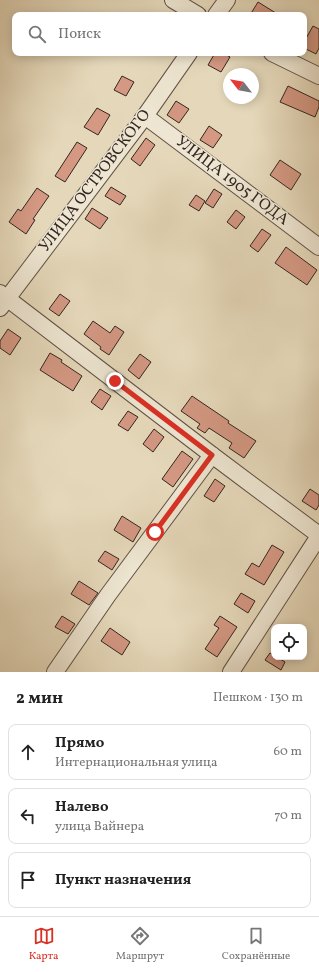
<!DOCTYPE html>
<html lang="ru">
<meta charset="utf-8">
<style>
body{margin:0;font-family:Vollkorn,serif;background:#f6f6f6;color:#222}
.controls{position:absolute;right:12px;bottom:12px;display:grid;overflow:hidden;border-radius:8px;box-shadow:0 2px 10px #0003}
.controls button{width:36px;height:36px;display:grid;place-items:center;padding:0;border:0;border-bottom:1px solid #e0e0e0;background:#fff;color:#222;font:20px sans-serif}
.compass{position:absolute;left:223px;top:68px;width:36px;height:36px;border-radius:50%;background:#fff;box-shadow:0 2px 10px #0003;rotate:301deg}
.stop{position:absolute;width:12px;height:12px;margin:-9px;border:3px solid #d93025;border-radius:50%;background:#fff}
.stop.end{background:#d93025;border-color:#fff;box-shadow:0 1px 4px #0008}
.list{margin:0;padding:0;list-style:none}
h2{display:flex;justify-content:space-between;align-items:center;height:52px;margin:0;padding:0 16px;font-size:17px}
h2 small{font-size:13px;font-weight:400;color:#767676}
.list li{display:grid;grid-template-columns:26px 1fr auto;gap:12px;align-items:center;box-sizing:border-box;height:56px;margin:0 8px 8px;padding:0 8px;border:1px solid #e0e0e0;border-radius:8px}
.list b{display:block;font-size:15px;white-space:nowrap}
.list p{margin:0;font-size:13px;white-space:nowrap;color:#767676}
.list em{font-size:13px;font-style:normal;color:#767676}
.icon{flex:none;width:22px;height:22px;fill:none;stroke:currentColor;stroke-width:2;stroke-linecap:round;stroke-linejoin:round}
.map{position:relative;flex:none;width:319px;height:672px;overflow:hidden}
.search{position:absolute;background:#fff;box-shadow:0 2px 10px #0003;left:12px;right:12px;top:12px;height:44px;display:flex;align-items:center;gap:10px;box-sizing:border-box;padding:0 14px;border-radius:8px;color:#767676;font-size:15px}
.sheet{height:244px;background:#fff}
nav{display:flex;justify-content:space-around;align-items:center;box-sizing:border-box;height:56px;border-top:1px solid #e0e0e0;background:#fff;font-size:11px;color:#767676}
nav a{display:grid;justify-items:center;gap:2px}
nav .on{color:#d93025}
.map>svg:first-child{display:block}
.building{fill:#d49883;stroke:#332621}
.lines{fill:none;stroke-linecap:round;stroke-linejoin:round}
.minor-casing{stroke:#605247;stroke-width:18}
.minor{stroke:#eee6d2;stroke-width:16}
.route{stroke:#d93025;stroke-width:5}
.labels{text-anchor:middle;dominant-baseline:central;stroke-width:3;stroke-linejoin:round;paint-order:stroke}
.street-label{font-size:16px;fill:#332621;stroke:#eee6d2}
</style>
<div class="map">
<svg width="319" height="672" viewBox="0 0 319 672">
<rect width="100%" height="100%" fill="#e5d8ba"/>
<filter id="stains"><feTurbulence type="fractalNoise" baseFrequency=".005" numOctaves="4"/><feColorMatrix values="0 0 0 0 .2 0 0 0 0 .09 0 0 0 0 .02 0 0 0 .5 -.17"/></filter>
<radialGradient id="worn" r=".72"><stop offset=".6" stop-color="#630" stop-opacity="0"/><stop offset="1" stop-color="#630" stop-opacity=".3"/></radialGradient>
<g class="building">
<polygon points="258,2 279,15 250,15"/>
<polygon points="313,26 319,29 319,48 316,54 304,48 304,42"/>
<polygon points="215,53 223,53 230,57 221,72 208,65"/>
<polygon points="122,76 134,82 126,96 114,90"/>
<polygon points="288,86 319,101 319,107 315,117 280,102"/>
<polygon points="176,101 189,109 179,123 167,115"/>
<polygon points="97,108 110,115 98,135 84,127"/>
<polygon points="209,126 222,135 213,148 200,140"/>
<polygon points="146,138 155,145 140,166 131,159"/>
<polygon points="77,142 87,148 65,182 55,176"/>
<polygon points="280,160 301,174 291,190 270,175"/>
<polygon points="111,187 126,196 120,205 105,196"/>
<polygon points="37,188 49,196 33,219 35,220 26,234 9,222 18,209 21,211"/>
<polygon points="214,189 222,194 213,208 205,203"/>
<polygon points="196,195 205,201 199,211 189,205"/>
<polygon points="92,208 108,218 100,229 85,219"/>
<polygon points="236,210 245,217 236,229 227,222"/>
<polygon points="262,229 271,235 258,252 250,246"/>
<polygon points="286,247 317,270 307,285 275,263"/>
<polygon points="60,294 70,301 59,316 49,309"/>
<polygon points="93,321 110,333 115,326 124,332 109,355 100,349 101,347 84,334"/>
<polygon points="8,329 21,338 10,355 0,348 0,341"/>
<polygon points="50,353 62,360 61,362 82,376 73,391 40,370"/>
<polygon points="140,354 151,362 139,379 128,370"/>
<polygon points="100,389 111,396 102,410 91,402"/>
<polygon points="192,396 229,421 228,423 256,441 244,458 229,448 232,443 209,428 205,433 197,428 200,424 181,411"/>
<polygon points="128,411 138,417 128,431 118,425"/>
<polygon points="154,429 164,437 153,452 143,444"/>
<polygon points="182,451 193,459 173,487 162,479"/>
<polygon points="215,479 225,486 214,502 204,496"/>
<polygon points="310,489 319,495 319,505 316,510 302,501"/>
<polygon points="122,516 141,528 133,542 114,530"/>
<polygon points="272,545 284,552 264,585 245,574 252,563 259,567"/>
<polygon points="105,551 119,559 112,570 98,561"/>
<polygon points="79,581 98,593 89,605 71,594"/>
<polygon points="241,593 255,601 248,613 234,604"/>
<polygon points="62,616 75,624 68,634 55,627"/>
<polygon points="220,616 237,627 217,657 205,649 219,628 214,625"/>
<polygon points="110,628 130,642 122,655 101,641"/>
<polygon points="270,653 274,655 274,657 277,657 285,662 281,670 265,660"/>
</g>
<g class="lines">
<defs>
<g id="minor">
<polyline points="173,0 198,15"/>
<polyline points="216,15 227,0"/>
<polyline points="272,53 319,76"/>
<polyline points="145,116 319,247"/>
<polyline points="0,293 212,455 319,535"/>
<polyline points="0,308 145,116 189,53"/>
<polyline points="55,672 108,595 212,455"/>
<polyline points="231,672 319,536"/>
</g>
</defs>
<use href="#minor" class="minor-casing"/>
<use href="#minor" class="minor"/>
</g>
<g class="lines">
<polyline class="route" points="115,381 212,455 155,532"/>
</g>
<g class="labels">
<g class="street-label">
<text transform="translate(95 181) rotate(-53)">УЛИЦА ОСТРОВСКОГО</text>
<text transform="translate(232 181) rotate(37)">УЛИЦА 1905 ГОДА</text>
</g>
</g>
<rect width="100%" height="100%" filter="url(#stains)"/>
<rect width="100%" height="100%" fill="url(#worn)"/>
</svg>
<div class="controls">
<button><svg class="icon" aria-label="locate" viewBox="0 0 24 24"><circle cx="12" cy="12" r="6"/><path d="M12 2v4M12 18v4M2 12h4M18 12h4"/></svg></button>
</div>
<svg class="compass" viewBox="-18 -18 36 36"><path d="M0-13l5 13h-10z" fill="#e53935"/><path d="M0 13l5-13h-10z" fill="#767676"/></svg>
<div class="stop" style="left:155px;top:532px"></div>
<div class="stop end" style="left:115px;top:381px"></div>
<div class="search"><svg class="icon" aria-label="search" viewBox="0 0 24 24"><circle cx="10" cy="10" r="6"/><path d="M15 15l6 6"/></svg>Поиск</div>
</div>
<section class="sheet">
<h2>2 мин<small>Пешком · 130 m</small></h2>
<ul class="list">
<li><svg class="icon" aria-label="ahead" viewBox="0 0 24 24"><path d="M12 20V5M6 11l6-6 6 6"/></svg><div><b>Прямо</b><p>Интернациональная улица</p></div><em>60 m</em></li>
<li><svg class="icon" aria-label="left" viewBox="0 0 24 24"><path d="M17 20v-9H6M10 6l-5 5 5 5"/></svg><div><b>Налево</b><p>улица Вайнера</p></div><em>70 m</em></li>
<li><svg class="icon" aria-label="arrive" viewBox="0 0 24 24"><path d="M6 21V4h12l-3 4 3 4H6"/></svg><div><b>Пункт назначения</b></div></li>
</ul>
</section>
<nav>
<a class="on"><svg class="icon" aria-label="map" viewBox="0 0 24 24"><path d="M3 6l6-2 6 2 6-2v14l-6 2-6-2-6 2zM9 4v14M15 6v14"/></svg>Карта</a>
<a><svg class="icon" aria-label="directions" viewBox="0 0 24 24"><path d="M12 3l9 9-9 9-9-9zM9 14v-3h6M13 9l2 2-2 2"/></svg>Маршрут</a>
<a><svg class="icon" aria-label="saved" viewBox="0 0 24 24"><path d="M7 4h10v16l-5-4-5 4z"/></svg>Сохранённые</a>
</nav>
